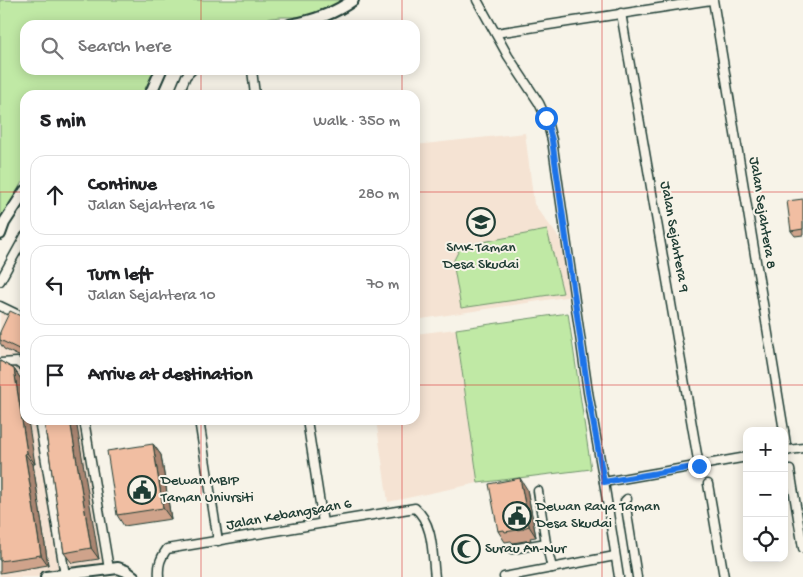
<!DOCTYPE html>
<meta charset="utf-8">
<style>
body{margin:0;font-family:"Gochi Hand",sans-serif;background:#f2f2f2;color:#202124}
.controls{position:absolute;right:15px;bottom:15px;display:grid;overflow:hidden;border-radius:10px;box-shadow:0 2px 12px #0003}
.controls button{width:45px;height:45px;display:grid;place-items:center;padding:0;border:0;border-bottom:1px solid #e0e0e0;background:#fff;color:#202124;font:25px sans-serif}
.stop{position:absolute;width:15px;height:15px;margin:-11px;border:4px solid #1a73e8;border-radius:50%;background:#fff}
.stop.end{background:#1a73e8;border-color:#fff;box-shadow:0 1px 5px #0008}
.list{margin:0;padding:0;list-style:none}
h2{display:flex;justify-content:space-between;align-items:center;height:65px;margin:0;padding:0 20px;font-size:21px}
h2 small{font-size:16px;font-weight:400;color:#757577}
.list li{display:grid;grid-template-columns:32px 1fr auto;gap:15px;align-items:center;box-sizing:border-box;height:80px;margin:0 10px 10px;padding:0 10px;border:1px solid #e0e0e0;border-radius:15px}
.list b{display:block;font-size:19px;white-space:nowrap}
.list p{margin:0;font-size:16px;white-space:nowrap;color:#757577}
.list em{font-size:16px;font-style:normal;color:#757577}
.icon{flex:none;width:28px;height:28px;fill:none;stroke:currentColor;stroke-width:2;stroke-linecap:round;stroke-linejoin:round}
.map{position:relative;flex:none;width:803px;height:577px;overflow:hidden}
.search{position:absolute;background:#fff;box-shadow:0 2px 12px #0003;left:20px;top:20px;width:400px;height:55px;display:flex;align-items:center;gap:12px;box-sizing:border-box;padding:0 18px;border-radius:15px;color:#757577;font-size:19px}
.panel{position:absolute;background:#fff;box-shadow:0 2px 12px #0003;left:20px;top:90px;width:400px;height:335px;border-radius:15px}
.map>svg:first-child{display:block}
.built{fill:#f5e3d3}
.green{fill:#c0e9a5;stroke:#70936c}
.lines{fill:none;stroke-linecap:round;stroke-linejoin:round}
.minor-casing{stroke:#1f3d34;stroke-width:11}
.tertiary-casing{stroke:#1f3d34;stroke-width:14}
.minor{stroke:#f7f3e8;stroke-width:8}
.tertiary{stroke:#f7f3e8;stroke-width:10}
.wall{fill:#cfa38b;stroke:#1f3d34}
.shaded-wall{fill:#a98571;stroke:#1f3d34}
.building{fill:#f1bea2;stroke:#1f3d34}
.route{stroke:#1a73e8;stroke-width:6}
.grid{fill:none;stroke:#d62828;stroke-width:1;stroke-opacity:0.55}
.labels{text-anchor:middle;dominant-baseline:central;stroke-width:4;stroke-linejoin:round;paint-order:stroke}
.street-label{font-size:15px;fill:#1f3d34;stroke:#f7f3e8}
.poi-label{font-size:15px;fill:#1f3d34;stroke:#f7f3e8;text-anchor:start}
</style>
<div class="map">
<svg width="803" height="577" viewBox="0 0 803 577">
<rect width="100%" height="100%" fill="#f7f3e8"/>
<filter id="ink" filterUnits="userSpaceOnUse"><feTurbulence type="fractalNoise" baseFrequency=".02" numOctaves="2"/><feDisplacementMap in="SourceGraphic" scale="10" xChannelSelector="R" yChannelSelector="G"/><feConvolveMatrix kernelMatrix="1 2 1 2 8 2 1 2 1" color-interpolation-filters="sRGB"/></filter>
<g filter="url(#ink)">
<g class="built">
<polygon points="525,133 534,204 560,239 572,296 415,320 415,145"/>
<polygon points="0,300 25,314 25,420 90,420 113,562 106,577 0,577"/>
<polygon points="456,329 478,483 388,502 376,420 415,420 415,334"/>
</g>
<g class="green">
<polygon points="0,0 347,0 318,13 301,17 281,17 210,25 25,25 25,70 154,70 142,95 25,95 25,177 0,220"/>
<polygon points="547,230 563,293 461,308 453,262 461,246"/>
<polygon points="568,313 591,469 478,483 456,329"/>
</g>
<g class="lines">
<defs>
<g id="minor">
<polyline points="477,0 508,56 539,103 546,118 552,140 588,392 604,482 619,577"/>
<polyline points="713,0 784,431"/>
<polyline points="621,13 699,466"/>
<polyline points="496,33 711,0"/>
<polyline points="252,70 255,95"/>
<polyline points="178,95 186,76 192,70"/>
<polyline points="0,281 25,236"/>
<polyline points="0,306 25,318"/>
<polyline points="0,363 17,362 25,368"/>
<polyline points="39,420 65,575"/>
<polyline points="84,420 109,569"/>
<polyline points="199,420 218,541"/>
<polyline points="307,420 323,523"/>
<polyline points="784,431 787,451"/>
<polyline points="784,451 803,448"/>
<polyline points="790,470 803,548"/>
<polyline points="604,482 747,457"/>
<polyline points="708,484 724,577"/>
<polyline points="538,491 546,543"/>
<polyline points="627,499 625,501 637,577"/>
<polyline points="512,549 546,543 552,568"/>
<path d="M 159,577 C 158,565 160,559 167,549 L 415,508 C 434,524 432,554 435,577"/>
<polyline points="504,577 615,556"/>
</g>
<g id="tertiary">
<path d="M 290,25 C 313,21 334,14 353,0"/>
<polyline points="150,95 161,70"/>
<polyline points="0,234 4,223 25,191"/>
<polyline points="46,577 118,568 126,571 134,577"/>
</g>
</defs>
<use href="#minor" class="minor-casing"/>
<use href="#tertiary" class="tertiary-casing"/>
<use href="#minor" class="minor"/>
<use href="#tertiary" class="tertiary"/>
</g>
<g class="wall">
<polygon points="803,199 803,235 795,236 791,231"/>
<polygon points="25,318 25,359 4,349 0,343 0,332"/>
<polygon points="0,361 14,369 21,379 25,403 25,420 35,464 33,464 48,565 0,573"/>
<polygon points="44,420 99,559 72,563 64,553"/>
<polygon points="153,444 161,455 171,519 124,526 117,515"/>
<polygon points="527,489 536,537 530,538 531,540 513,543 511,541 505,542 498,531"/>
</g>
<g class="shaded-wall">
<polygon points="14,369 21,379 25,403 25,420 28,420 35,464 27,453"/>
<polygon points="70,420 76,420 99,559 91,548"/>
<polygon points="153,444 161,455 171,519 163,508"/>
<polygon points="25,454 33,464 48,565 41,555"/>
<polygon points="520,478 527,489 536,537 529,526"/>
</g>
<g class="building">
<polygon points="803,199 803,229 791,231 787,201"/>
<polygon points="10,311 25,318 25,352 0,340 0,332"/>
<polygon points="0,361 14,369 27,453 25,454 41,555 0,561"/>
<polygon points="44,420 70,420 91,548 64,553"/>
<polygon points="153,444 163,508 117,515 107,451"/>
<polygon points="520,478 529,526 523,528 523,529 505,532 504,530 498,531 489,484"/>
</g>
</g>
<g class="lines" filter="url(#ink)">
<polyline class="route" points="546,118 552,140 588,392 604,482 699,466"/>
</g>
<path class="grid" d="M 201,0 L 201,25M 402,0 L 402,25M 602,0 L 602,577M 201,70 L 201,95M 402,70 L 402,95M 0,192 L 25,192M 415,192 L 803,192M 0,385 L 25,385M 415,385 L 803,385M 201,420 L 201,577M 402,420 L 402,577"/>
<defs>
<symbol id="school-ring" viewBox="-11 -11 22 22"><circle r="9.5" fill="#f7f3e8" stroke="#1f3d34" stroke-width="1.5"/><path d="M0-5L7-2L0 1L-7-2ZM-4 1L0 2.5L4 1V4Q0 6-4 4Z" fill="#1f3d34"/></symbol>
<symbol id="civic-ring" viewBox="-11 -11 22 22"><circle r="9.5" fill="#f7f3e8" stroke="#1f3d34" stroke-width="1.5"/><path d="M-.6-6.5H3V-4.5H.6V-3L4-1V1h2V6H-6V1h2V-1L-.6-3ZM-1.2 2.5V6h2.4V2.5Z" fill="#1f3d34"/></symbol>
<symbol id="mosque-ring" viewBox="-11 -11 22 22"><circle r="9.5" fill="#f7f3e8" stroke="#1f3d34" stroke-width="1.5"/><path d="M3.5-4.9A6 6 0 1 0 3.5 4.9A5 5 0 1 1 3.5-4.9Z" fill="#1f3d34"/></symbol>
</defs>
<g fill-rule="evenodd">
<use href="#school-ring" x="465" y="206" width="32" height="32"/>
<use href="#civic-ring" x="126" y="474" width="32" height="32"/>
<use href="#civic-ring" x="501" y="500" width="32" height="32"/>
<use href="#mosque-ring" x="450" y="533" width="32" height="32"/>
</g>
<g class="labels">
<g class="street-label">
<text transform="translate(762 213) rotate(81)">Jalan Sejahtera 8</text>
<text transform="translate(674 237) rotate(80)">Jalan Sejahtera 9</text>
<text transform="translate(289 515) rotate(-10)">Jalan Kebangsaan 6</text>
</g>
<g class="poi-label">
<text x="481" y="248" text-anchor="middle">SMK Taman<tspan x="481" dy="17">Desa Skudai</tspan></text>
<text x="161" y="481">Dewan MBIP<tspan x="161" dy="17">Taman Univrsiti</tspan></text>
<text x="536" y="507">Dewan Raya Taman<tspan x="536" dy="17">Desa Skudai</tspan></text>
<text x="485" y="549">Surau An-Nur</text>
</g>
</g>
</svg>
<div class="controls">
<button>+</button>
<button>−</button>
<button><svg class="icon" aria-label="locate" viewBox="0 0 24 24"><circle cx="12" cy="12" r="6"/><path d="M12 2v4M12 18v4M2 12h4M18 12h4"/></svg></button>
</div>
<div class="stop" style="left:546px;top:118px"></div>
<div class="stop end" style="left:699px;top:466px"></div>
<div class="search"><svg class="icon" aria-label="search" viewBox="0 0 24 24"><circle cx="10" cy="10" r="6"/><path d="M15 15l6 6"/></svg>Search here</div>
<section class="panel">
<h2>5 min<small>Walk · 350 m</small></h2>
<ul class="list">
<li><svg class="icon" aria-label="ahead" viewBox="0 0 24 24"><path d="M12 20V5M6 11l6-6 6 6"/></svg><div><b>Continue</b><p>Jalan Sejahtera 16</p></div><em>280 m</em></li>
<li><svg class="icon" aria-label="left" viewBox="0 0 24 24"><path d="M17 20v-9H6M10 6l-5 5 5 5"/></svg><div><b>Turn left</b><p>Jalan Sejahtera 10</p></div><em>70 m</em></li>
<li><svg class="icon" aria-label="arrive" viewBox="0 0 24 24"><path d="M6 21V4h12l-3 4 3 4H6"/></svg><div><b>Arrive at destination</b></div></li>
</ul>
</section>
</div>
